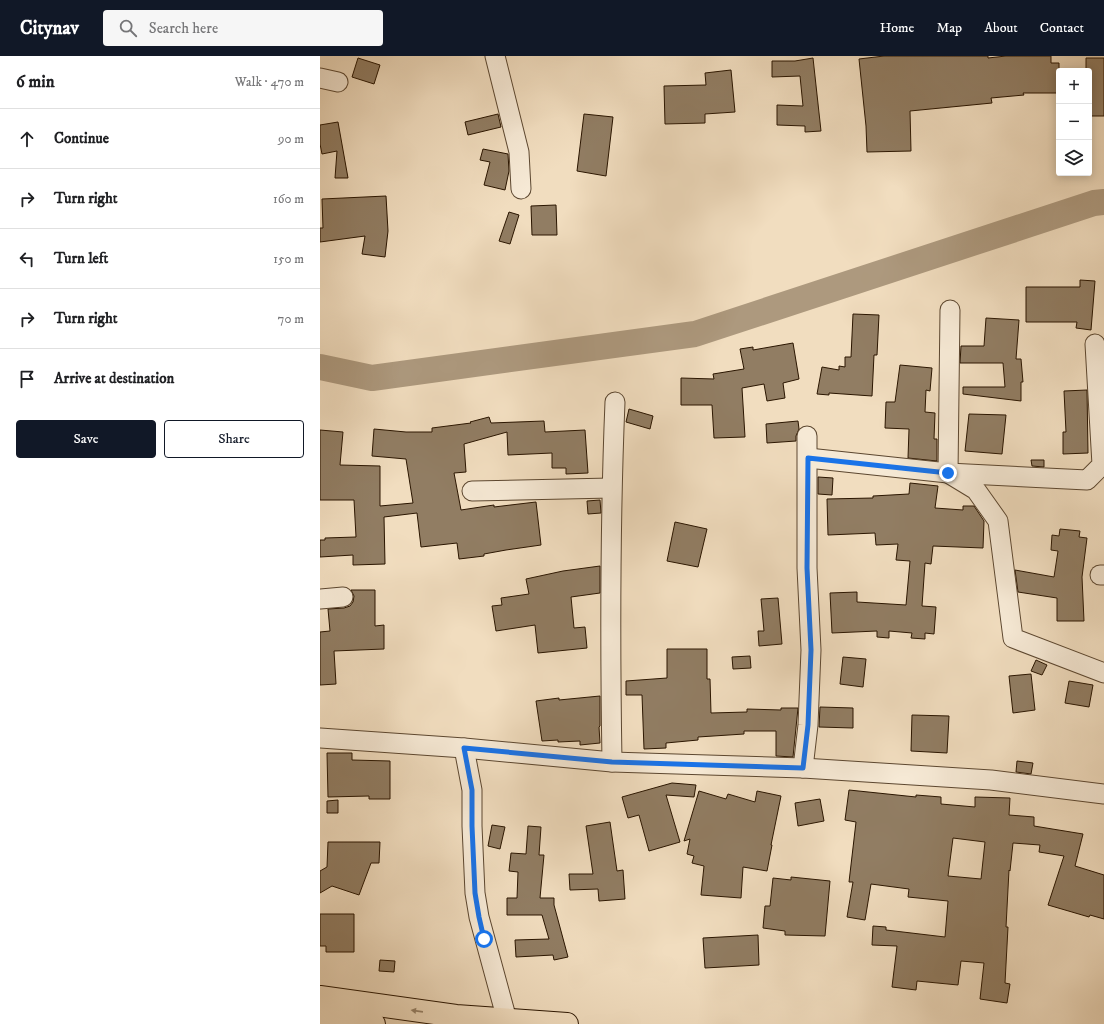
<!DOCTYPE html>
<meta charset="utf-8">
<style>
body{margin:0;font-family:"IM FELL DW Pica",serif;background:#f6f6f6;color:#202124}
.controls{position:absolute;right:12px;top:12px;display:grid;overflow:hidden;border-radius:4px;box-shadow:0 2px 10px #0003}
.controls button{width:36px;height:36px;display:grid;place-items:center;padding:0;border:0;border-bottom:1px solid #e0e0e0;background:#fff;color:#202124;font:20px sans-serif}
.stop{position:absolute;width:12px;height:12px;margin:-9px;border:3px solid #1a73e8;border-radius:50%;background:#fff}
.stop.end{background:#1a73e8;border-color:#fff;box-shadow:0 1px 4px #0008}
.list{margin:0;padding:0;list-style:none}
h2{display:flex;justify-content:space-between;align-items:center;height:52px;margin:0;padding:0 16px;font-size:17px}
h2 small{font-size:13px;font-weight:400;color:#757577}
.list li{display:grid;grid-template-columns:26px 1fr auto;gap:12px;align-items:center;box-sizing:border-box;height:60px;padding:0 16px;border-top:1px solid #e0e0e0}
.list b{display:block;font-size:15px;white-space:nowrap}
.list em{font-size:13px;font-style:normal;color:#757577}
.actions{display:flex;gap:8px;padding:12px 16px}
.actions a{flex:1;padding:9px 0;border:1px solid #111827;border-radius:4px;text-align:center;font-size:14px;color:#111827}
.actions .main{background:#111827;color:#fff}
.icon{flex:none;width:22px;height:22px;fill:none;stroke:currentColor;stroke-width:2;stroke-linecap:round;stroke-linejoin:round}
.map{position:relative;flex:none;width:784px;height:968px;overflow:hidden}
header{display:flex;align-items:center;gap:24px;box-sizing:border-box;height:56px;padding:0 20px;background:#111827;color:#fff}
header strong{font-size:19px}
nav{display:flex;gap:22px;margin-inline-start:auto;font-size:14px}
.search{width:280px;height:36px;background:#f6f6f6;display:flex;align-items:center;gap:10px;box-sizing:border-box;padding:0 14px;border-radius:4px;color:#757577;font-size:15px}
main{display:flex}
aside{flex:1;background:#fff}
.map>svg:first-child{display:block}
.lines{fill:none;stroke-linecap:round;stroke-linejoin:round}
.river{stroke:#ad997e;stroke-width:26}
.building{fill:#917d63;stroke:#2a1500;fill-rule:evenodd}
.minor-casing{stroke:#5c4730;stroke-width:21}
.highway-casing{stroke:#2a1500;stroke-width:24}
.minor{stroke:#f6e9d5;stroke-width:19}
.highway{stroke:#f1ddbf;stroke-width:22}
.oneway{fill:#978369}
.route{stroke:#1a73e8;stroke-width:5}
</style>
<header>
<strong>Citynav</strong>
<div class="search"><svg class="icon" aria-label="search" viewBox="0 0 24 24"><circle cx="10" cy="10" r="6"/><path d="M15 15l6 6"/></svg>Search here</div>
<nav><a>Home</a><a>Map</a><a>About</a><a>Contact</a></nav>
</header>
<main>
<aside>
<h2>6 min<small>Walk · 470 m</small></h2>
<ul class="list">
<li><svg class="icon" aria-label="ahead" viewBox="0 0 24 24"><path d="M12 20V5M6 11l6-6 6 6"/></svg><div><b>Continue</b></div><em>90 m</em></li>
<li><svg class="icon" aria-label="right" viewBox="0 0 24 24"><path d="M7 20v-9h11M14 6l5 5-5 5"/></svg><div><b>Turn right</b></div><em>160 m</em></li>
<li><svg class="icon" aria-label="left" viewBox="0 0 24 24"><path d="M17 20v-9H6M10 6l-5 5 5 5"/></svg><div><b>Turn left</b></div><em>150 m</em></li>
<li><svg class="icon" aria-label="right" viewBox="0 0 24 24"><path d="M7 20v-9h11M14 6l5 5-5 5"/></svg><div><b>Turn right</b></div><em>70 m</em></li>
<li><svg class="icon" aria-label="arrive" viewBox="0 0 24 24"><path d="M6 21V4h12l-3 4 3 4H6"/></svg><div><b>Arrive at destination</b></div></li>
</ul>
<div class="actions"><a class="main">Save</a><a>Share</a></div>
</aside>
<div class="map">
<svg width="784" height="968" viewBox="0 0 784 968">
<rect width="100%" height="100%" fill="#f1ddbf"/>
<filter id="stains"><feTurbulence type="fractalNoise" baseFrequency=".005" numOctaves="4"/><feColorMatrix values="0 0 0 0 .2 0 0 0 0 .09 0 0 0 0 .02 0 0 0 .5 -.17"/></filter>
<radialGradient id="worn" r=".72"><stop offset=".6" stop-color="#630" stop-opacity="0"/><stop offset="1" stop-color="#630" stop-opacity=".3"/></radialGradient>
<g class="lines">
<polyline class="river" points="0,311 52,322 375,278 774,147 784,146"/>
</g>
<g class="building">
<polygon points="564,0 668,0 668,2 686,0 731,0 731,7 739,7 739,37 703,37 704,39 671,42 672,47 590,55 591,95 547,96 546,70 539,3"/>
<polygon points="38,2 60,9 54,28 32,21"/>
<polygon points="493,2 501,75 485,76 485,70 457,69 457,49 483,50 480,20 452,21 452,5 475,5"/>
<polygon points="766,2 784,2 784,60 769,60 769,15 766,15"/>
<polygon points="411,14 415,56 385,58 385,67 345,68 344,30 386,29 385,17"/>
<polygon points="178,58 181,71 148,79 145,66"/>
<polygon points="264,58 293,61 286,120 257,115"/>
<polygon points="18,66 28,122 15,122 17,95 2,98 0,88 0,69"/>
<polygon points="163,93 188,98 189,115 185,134 164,129 170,106 160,104"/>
<polygon points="66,140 68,175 65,201 42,198 45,180 0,186 0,172 3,172 2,143"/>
<polygon points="236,149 237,179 212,179 211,150"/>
<polygon points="189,156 199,159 190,188 179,185"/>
<polygon points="760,224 775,225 771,274 756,272 757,266 706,266 706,231 760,231"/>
<polygon points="533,258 559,259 557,299 554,299 552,340 509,337 509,339 497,338 502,311 519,314 519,310 525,311 525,301 531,301"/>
<polygon points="666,262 699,264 696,303 701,303 703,326 701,326 701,345 643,338 643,331 685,331 683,307 640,307 641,290 664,290"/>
<polygon points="473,287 479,323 463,327 465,342 447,345 444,328 422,332 425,381 394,382 392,349 361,349 361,322 394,323 393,318 424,313 420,293 433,291 433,294"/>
<polygon points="580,309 612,312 610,335 606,334 605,356 615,357 614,383 617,383 617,405 588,402 589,373 565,372 566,346 575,346"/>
<polygon points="767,334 768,397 743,398 743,376 746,376 744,335"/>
<polygon points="309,353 333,360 330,373 306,366"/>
<polygon points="649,358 686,359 682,398 645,395"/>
<polygon points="169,361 171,367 224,365 225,376 265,374 268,417 246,418 246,412 232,412 232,397 188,399 187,376 144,388 146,416 134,417 141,454 174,449 174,451 216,446 221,489 186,494 164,498 164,500 139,503 137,487 101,491 97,457 64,461 65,508 33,509 33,499 0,501 0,484 5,484 5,482 36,481 34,444 0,444 0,374 23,376 20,409 60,410 60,450 93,447 86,403 52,400 54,373 86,376 112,376 112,372 151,367 150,366"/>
<polygon points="478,365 479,373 476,380 476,385 447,387 446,368"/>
<polygon points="711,404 724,404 724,411 712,410"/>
<polygon points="498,421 513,422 512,439 498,438"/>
<polygon points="590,427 618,430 615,452 643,454 643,450 654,450 664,465 663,492 613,490 611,508 605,507 602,550 616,551 614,578 605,577 605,583 591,582 592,577 569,575 569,582 557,581 557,575 512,577 510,537 537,536 537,546 586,549 590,505 576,504 578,488 556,489 555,477 508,479 507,443 553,442 553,440 589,438"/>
<polygon points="280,444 281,457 268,458 267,445"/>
<polygon points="355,466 387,473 378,511 347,505"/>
<polygon points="740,473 760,475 759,481 767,482 762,521 764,565 737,565 737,542 698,536 695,514 734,521 738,495 731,494 732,479 739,480"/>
<polygon points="280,510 280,537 251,541 254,572 265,571 267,592 218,597 215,569 176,575 172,550 182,549 181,542 209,538 206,523 243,515"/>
<polygon points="31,534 55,534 55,570 64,569 64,593 14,595 16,628 0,629 0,576 10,575 8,553 24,552 30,550 33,546 34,540"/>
<polygon points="458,542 462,588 439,590 438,575 444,575 441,543"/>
<polygon points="347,593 387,593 387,623 390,623 391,657 427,656 427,653 461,654 461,652 478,652 473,701 456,700 456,675 424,675 424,678 378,681 378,684 346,687 346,692 324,693 322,639 306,639 306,625 347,622"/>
<polygon points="430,600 431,612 413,613 412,601"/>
<polygon points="523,601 546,603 543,631 520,628"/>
<polygon points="716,604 727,609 722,619 711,615"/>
<polygon points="711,618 715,654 693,657 689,620"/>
<polygon points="749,625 773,629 769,651 745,647"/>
<polygon points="280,640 280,670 279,671 280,687 260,689 260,685 238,686 238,684 222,685 216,645 239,642 239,644"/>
<polygon points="500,651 533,652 533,672 499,671"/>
<polygon points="592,659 629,660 627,697 591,695"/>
<polygon points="7,697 32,697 32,704 70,705 70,743 49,743 49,740 8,741"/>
<polygon points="697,705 713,707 711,718 696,716"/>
<polygon points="352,727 376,729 374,741 346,739 360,786 329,795 319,759 308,762 302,741"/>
<path d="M 529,734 L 596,741 L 596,739 L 621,741 L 621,748 L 655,751 L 655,741 L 690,742 L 689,759 L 714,761 L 714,770 L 763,778 L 755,810 L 784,819 L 784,863 L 770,859 L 769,861 L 728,849 L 744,800 L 719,796 L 720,789 L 693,787 L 690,815 L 689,814 L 686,871 L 688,871 L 685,927 L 690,928 L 687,947 L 660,943 L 664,907 L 641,905 L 638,929 L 597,925 L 596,934 L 572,931 L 577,890 L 552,889 L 553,870 L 566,871 L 566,874 L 625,881 L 628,845 L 588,841 L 589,833 L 551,828 L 545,864 L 527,861 L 533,826 L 529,826 L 536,766 L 525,764 ZM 633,782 L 665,786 L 661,823 L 628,820 Z"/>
<polygon points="379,735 406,743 408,738 435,746 437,735 461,740 451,789 452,789 447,815 423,811 421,842 381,839 384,810 372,807 374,800 367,798 370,783 364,785"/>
<polygon points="500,743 504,765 478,770 475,747"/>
<polygon points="18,744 18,757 7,757 7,745"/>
<polygon points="290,766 297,815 303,814 305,843 279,845 278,833 250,834 249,818 273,818 266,770"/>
<polygon points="172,769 185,771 180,793 168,790"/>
<polygon points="208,770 221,771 219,799 224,799 220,842 234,842 234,849 248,901 234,904 233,899 196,901 195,884 229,883 222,859 187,859 187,842 197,842 198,816 189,815 191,797 206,798"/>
<polygon points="8,786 60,786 59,807 51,807 39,839 12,830 0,837 0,815 7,811"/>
<polygon points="471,821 510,825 505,880 465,879 465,875 443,872 445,850 450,850 453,822 471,824"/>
<polygon points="0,858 34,858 34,896 6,896 6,890 0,890"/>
<polygon points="438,879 439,909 385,912 383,882"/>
<polygon points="60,904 75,905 74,916 59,915"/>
</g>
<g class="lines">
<defs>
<g id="minor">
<polyline points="175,0 199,96 201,133"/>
<polyline points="0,22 18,26"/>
<polyline points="630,254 628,417 656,434 678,465 693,582 784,617"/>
<polyline points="488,402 628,417 767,424 782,409 775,288"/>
<polyline points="152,435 291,432"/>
<polyline points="780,519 784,519"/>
<polyline points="0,543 23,541"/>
<polyline points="0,682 144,692 292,706 483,712 671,724 784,738"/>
<polyline points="144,692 152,734 152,770 155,837 159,861 187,964"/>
<path d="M 292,706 C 290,586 290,466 295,346"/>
<polyline points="483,712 488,669 491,594 487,512 487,380"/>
</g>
<g id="highway">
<polyline points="0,941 136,960 247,968"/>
<polyline points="0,961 54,968"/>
</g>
</defs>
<use href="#minor" class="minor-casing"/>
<use href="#highway" class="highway-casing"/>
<use href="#minor" class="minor"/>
<use href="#highway" class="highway"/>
</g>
<defs><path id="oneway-solid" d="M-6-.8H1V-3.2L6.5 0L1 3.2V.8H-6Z"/></defs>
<use class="oneway" href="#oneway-solid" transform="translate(97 955) rotate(-172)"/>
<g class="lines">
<polyline class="route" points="164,883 159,861 155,837 152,770 152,734 144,692 292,706 483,712 488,669 491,594 487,512 488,402 628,417"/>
</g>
<rect width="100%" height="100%" filter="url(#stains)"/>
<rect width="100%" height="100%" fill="url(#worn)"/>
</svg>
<div class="controls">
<button>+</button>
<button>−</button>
<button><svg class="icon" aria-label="layers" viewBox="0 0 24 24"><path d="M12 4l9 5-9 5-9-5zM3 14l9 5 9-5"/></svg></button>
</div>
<div class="stop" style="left:164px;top:883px"></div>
<div class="stop end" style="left:628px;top:417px"></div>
</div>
</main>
